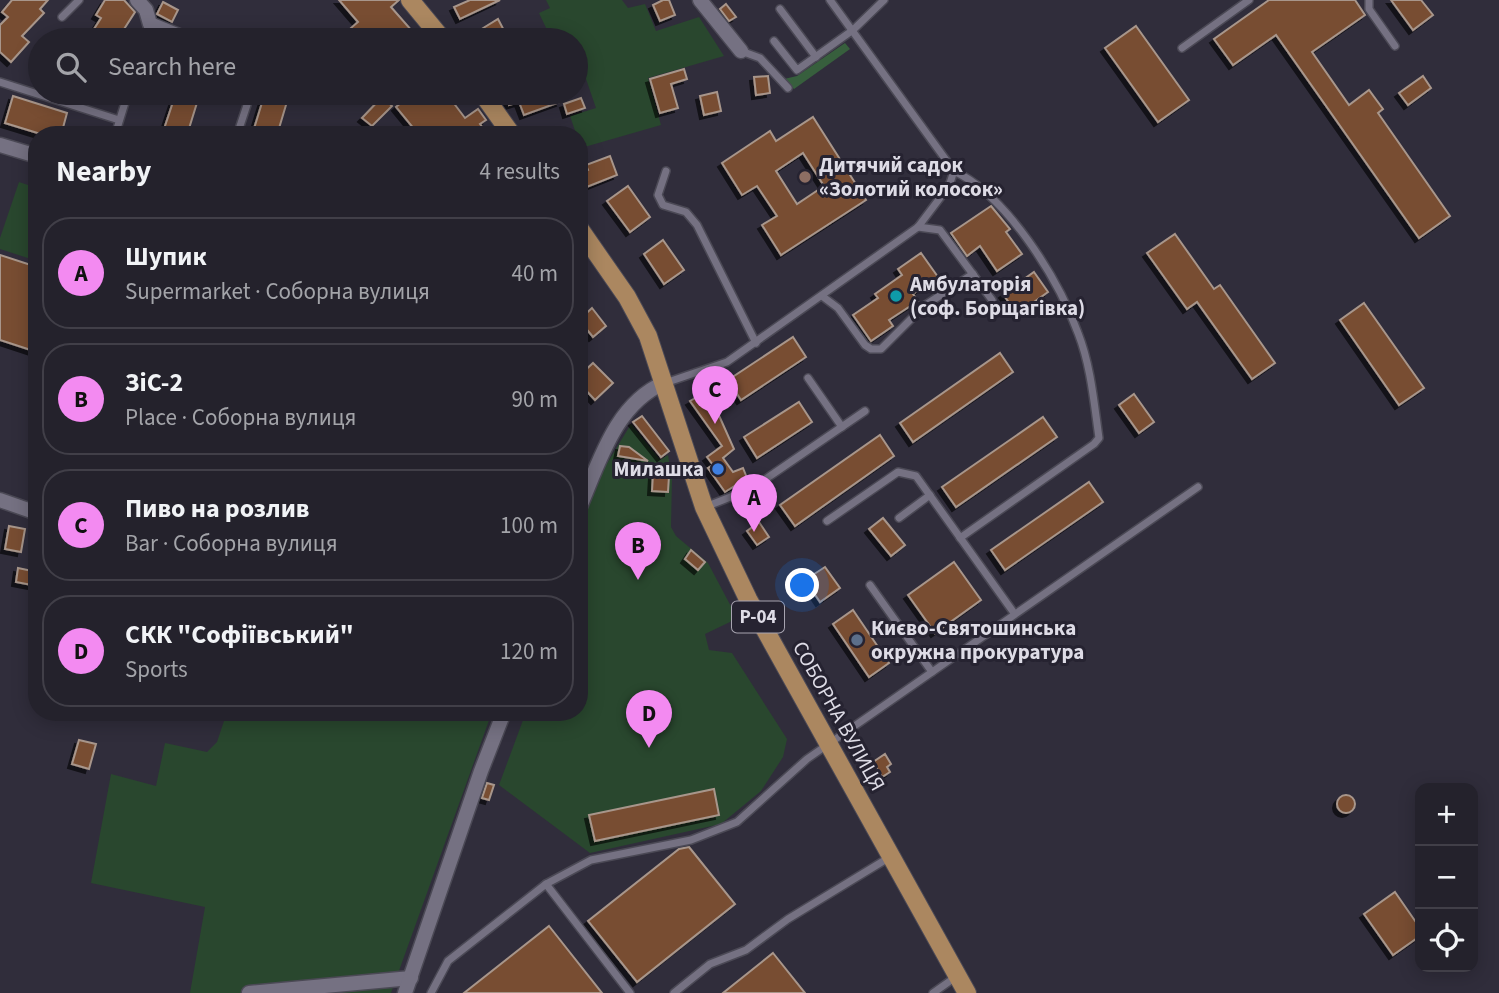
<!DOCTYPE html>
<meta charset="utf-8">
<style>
body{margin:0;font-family:"Source Sans 3",sans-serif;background:#2c2a34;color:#f1f3f6}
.controls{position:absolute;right:21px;bottom:21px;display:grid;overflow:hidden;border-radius:14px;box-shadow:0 4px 18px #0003}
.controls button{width:63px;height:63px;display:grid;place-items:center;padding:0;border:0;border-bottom:2px solid #413f48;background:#24222c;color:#f1f3f6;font:35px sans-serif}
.you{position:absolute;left:803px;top:586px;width:24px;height:24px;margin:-18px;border:5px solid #fff;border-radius:50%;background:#1a73e8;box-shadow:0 0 0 10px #1a73e833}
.badge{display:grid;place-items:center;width:46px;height:46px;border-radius:50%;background:#f38af1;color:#111;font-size:23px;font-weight:700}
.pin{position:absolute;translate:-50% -58px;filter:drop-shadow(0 2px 4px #0008)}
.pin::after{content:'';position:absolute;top:37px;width:24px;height:21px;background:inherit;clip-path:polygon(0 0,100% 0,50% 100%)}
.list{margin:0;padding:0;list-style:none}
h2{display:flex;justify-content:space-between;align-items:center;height:91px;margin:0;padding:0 28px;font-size:30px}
h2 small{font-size:23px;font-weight:400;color:#a3a4a9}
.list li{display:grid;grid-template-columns:46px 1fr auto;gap:21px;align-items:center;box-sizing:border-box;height:112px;margin:0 14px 14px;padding:0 14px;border:2px solid #413f48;border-radius:28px}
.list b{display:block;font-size:26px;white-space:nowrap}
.list p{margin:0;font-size:23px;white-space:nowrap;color:#a3a4a9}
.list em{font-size:23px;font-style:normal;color:#a3a4a9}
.icon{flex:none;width:38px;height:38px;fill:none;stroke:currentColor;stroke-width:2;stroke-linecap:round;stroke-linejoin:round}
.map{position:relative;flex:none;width:1499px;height:993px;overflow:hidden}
.search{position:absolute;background:#24222c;box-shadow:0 4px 18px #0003;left:28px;top:28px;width:560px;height:77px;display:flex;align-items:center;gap:18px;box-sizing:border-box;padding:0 24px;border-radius:38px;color:#a3a4a9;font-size:26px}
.panel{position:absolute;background:#24222c;box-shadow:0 4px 18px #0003;left:28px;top:126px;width:560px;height:595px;border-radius:28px}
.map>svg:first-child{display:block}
.green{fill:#29472e}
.forest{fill:#375f3d}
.building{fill:#784d31;stroke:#a8968b;stroke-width:2;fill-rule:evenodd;filter:url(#shadow)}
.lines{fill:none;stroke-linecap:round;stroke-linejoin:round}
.lane-casing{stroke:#4b4955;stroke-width:10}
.street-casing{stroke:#4b4955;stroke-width:17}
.primary-casing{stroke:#4b4955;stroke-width:20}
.lane{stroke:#757182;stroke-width:7}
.street{stroke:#757182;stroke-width:14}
.primary{stroke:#ab8760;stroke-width:18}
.education-dot{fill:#8d6e63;stroke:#262331;stroke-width:2.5}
.culture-dot{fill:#0f9aa8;stroke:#262331;stroke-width:2.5}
.shop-dot{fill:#3f7fe0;stroke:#262331;stroke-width:2.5}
.service-dot{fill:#5c6f8a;stroke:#262331;stroke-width:2.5}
.labels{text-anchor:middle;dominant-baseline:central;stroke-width:6;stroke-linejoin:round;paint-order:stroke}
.shield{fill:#262331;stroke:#a7a4b0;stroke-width:2}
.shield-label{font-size:19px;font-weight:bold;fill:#dedce6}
.poi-label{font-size:21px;font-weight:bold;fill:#dedce6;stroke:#262331;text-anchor:start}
.street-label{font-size:21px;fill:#dedce6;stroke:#262331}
</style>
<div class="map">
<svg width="1499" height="993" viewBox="0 0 1499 993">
<defs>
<filter id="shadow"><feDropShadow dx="-4" dy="4" stdDeviation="0" flood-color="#0009"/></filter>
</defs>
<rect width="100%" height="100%" fill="#302d3b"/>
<g class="green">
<polygon points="546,0 622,0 628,8 645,4 656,31 699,17 724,56 648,78 661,125 581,148 570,116 596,108 586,79 576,82 576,40 527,38 548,32 539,13 550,8"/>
<polygon points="19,182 37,188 37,261 0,249 0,238"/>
<polygon points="631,424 660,460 668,455 672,477 671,527 676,536 708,563 735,614 730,622 705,634 709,650 732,653 787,739 783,757 761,791 721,824 590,853 499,785 526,712 579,712 579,526 603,470"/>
<polygon points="227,712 492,712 391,993 190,993 205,907 91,883 111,774 156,786 165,743 207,752 217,742"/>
</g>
<polygon class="forest" points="845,43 850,49 794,89 784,79 797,76"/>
<g class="building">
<polygon points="12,0 48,0 40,9 44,13 22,36 29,42 11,62 0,52 0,25 8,17 2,12"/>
<polygon points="105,0 124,0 135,12 117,40 87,40 101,18 96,15"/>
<polygon points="339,0 399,0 391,7 420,40 375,40 369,34 362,40 349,40 344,34 358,22"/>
<polygon points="470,0 500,0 460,19 454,7"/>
<polygon points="663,0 669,0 675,15 660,21 653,5"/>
<polygon points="1269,0 1355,0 1365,15 1312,52 1349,105 1369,90 1383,109 1378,113 1450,216 1419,238 1276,35 1233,65 1214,39"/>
<polygon points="1391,0 1421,0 1433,15 1413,30"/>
<polygon points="163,2 178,10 172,22 157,14"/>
<polygon points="726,4 736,17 729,21 720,9"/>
<polygon points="498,19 509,40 486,40 480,30"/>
<polygon points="1136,26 1189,100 1158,122 1105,48"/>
<polygon points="684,69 687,79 671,84 678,108 660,113 650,79"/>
<polygon points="768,76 770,93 756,95 754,77"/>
<polygon points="1423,76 1431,88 1408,105 1399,93"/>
<polygon points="717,92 721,111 704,115 700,96"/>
<polygon points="176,93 200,93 187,135 162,135"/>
<polygon points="265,93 289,95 277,135 252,135"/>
<polygon points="413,93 446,93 465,118 478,109 486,120 480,124 488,135 419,135 396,107"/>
<polygon points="504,93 540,93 540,99 556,93 560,102 524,115 519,102 509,105"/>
<polygon points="13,96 67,113 61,135 44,135 5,123"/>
<polygon points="382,97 392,106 372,126 362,118"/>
<polygon points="581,98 585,108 567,114 564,104"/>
<path d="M 813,117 L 866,200 L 781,255 L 762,225 L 777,216 L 757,186 L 742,195 L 722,163 L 770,131 L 776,141 ZM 803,153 L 824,186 L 797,204 L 776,171 Z"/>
<polygon points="610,156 617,175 579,190 579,173 588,170 586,165"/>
<polygon points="628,186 650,217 630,232 607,201"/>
<polygon points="991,206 1010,229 1006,232 1022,254 997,271 980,246 967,256 951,233"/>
<polygon points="1175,234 1214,289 1220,285 1275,363 1252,379 1197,302 1187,309 1147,253"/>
<polygon points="663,240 684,270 664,284 644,254"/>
<polygon points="921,253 938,277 913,294 918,301 889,320 893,326 871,341 853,315 878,298 875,294 902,275 898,269"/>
<polygon points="0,255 37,267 37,352 0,340"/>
<polygon points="1034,272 1048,292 1017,314 1003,294"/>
<polygon points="1364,303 1424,388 1399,405 1340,320"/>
<polygon points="592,308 606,326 593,337 579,320"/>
<polygon points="793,337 806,357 741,400 728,380"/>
<polygon points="1000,353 1013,372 913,442 900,423"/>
<polygon points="593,363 613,383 595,400 579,383 579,376"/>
<polygon points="708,391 734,449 723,458 733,472 743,468 747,478 725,492 708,468 713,465 707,457 722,446 690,401"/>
<polygon points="1134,394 1154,422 1139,433 1119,405"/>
<polygon points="799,402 812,422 757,458 744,437"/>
<polygon points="642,416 669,451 661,457 633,422"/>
<polygon points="1043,417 1057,437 956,507 942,487"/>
<polygon points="880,435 894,456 795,526 780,505"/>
<polygon points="620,446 629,447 648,461 618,456"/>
<polygon points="653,474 669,476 668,492 652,491"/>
<polygon points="1089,482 1103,502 1005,570 991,550"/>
<polygon points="883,518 905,545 891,556 869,529"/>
<polygon points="759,522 769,537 757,545 747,531"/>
<polygon points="9,526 25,529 21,552 5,549"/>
<polygon points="691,550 705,562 698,570 685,559"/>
<polygon points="954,562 981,600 935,633 908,595"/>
<polygon points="825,567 840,588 820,602 805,580"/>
<polygon points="18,568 37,572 37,586 16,582"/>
<polygon points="853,610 889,663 869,677 833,624"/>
<polygon points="79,740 96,744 89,769 72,764"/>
<polygon points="885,754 891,764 887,767 890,772 882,777 873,762"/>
<polygon points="487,783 494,785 489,800 482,798"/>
<polygon points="714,789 719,815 595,841 589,815"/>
<circle cx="1346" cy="804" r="9"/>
<polygon points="689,847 735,904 637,982 588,921 679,849"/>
<polygon points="1395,892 1420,928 1420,936 1393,955 1364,914"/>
<polygon points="549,926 602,993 464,993"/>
<polygon points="773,953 805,993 723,993"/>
</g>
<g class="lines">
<defs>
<g id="lane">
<polyline points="1369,0 1369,9 1395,46"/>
<polyline points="780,9 816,57"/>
<polyline points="62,17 79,0"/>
<polyline points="144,40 149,24"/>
<polyline points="774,41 797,70 853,30 884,0"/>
<polyline points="1182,48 1249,0"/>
<polyline points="741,51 760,58 788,88"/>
<polyline points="0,82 119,120"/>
<polyline points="115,135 128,93"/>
<polyline points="237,135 251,93"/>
<polyline points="666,171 658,195 663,205 686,212 697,225 756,343"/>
<path d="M 954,171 C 1007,196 1058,278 1078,333 C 1091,366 1094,403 1099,438 L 1094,444 L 960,538"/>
<polyline points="918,227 940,230 992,300"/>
<polyline points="822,296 838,308 865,345 871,349 881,349 924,306 973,274"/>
<polyline points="808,378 842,427"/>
<polyline points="665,383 727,362 918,227 949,186 954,171 830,0"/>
<polyline points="705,507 751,489 865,411"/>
<polyline points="899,518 930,495"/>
<polyline points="827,521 898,472 916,476 1014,613"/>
<polyline points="870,585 932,672"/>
<polyline points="546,884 591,860 691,840 737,822 807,759 1198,487"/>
<polyline points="431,993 448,961 546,884 630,993"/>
<polyline points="674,993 710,964 746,950 788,919 890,857"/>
<polyline points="933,993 957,976"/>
</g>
<g id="street">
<polyline points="137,0 146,10 150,24 189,40"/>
<polyline points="700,0 741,51"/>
<polyline points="0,145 37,156"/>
<polyline points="0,500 37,513"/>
<path d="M 579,509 C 599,463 615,404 664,383"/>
<polyline points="249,993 411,978"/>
<polyline points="405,993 481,771 504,712"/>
</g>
<g id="primary">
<polyline points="410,0 443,40"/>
<polyline points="482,93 512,135"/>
<polyline points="579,228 627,297 648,336 704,507 748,599 967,993"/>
</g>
</defs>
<use href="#lane" class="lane-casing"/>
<use href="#street" class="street-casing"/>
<use href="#primary" class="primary-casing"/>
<use href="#lane" class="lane"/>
<use href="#street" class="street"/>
<use href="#primary" class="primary"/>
</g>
<circle class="education-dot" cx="805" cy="177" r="7"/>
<circle class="culture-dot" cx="896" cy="296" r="7"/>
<circle class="shop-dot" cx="718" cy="469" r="7"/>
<circle class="service-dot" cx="857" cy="640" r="7"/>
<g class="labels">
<rect class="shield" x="732" y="601.5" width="52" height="31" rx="5"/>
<g class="shield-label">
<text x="758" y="617">Р-04</text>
</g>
<g class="poi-label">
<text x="819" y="165">Дитячий садок<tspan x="819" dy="24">«Золотий колосок»</tspan></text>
<text x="910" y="284">Амбулаторія<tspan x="910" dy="24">(соф. Борщагівка)</tspan></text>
<text x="704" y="469" text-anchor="end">Милашка</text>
<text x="871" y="628">Києво-Святошинська<tspan x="871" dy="24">окружна прокуратура</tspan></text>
</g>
<g class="street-label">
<text transform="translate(839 716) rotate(61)">СОБОРНА ВУЛИЦЯ</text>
</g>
</g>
</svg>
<div class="controls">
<button>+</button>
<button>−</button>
<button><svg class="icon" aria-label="locate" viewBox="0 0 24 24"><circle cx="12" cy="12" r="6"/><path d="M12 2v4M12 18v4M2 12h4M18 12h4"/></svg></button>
</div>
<div class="you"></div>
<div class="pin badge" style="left:754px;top:532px">A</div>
<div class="pin badge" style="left:638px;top:580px">B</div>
<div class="pin badge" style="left:715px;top:424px">C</div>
<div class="pin badge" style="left:649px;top:748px">D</div>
<div class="search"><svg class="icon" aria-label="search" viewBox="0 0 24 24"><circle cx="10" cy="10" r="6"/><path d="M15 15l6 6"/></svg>Search here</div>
<section class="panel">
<h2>Nearby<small>4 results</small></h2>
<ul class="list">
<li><span class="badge">A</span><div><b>Шупик</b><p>Supermarket · Соборна вулиця</p></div><em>40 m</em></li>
<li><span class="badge">B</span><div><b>ЗіС-2</b><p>Place · Соборна вулиця</p></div><em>90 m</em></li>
<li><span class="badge">C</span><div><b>Пиво на розлив</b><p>Bar · Соборна вулиця</p></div><em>100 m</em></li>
<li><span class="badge">D</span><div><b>СКК &quot;Софіївський&quot;</b><p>Sports</p></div><em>120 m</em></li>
</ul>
</section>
</div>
